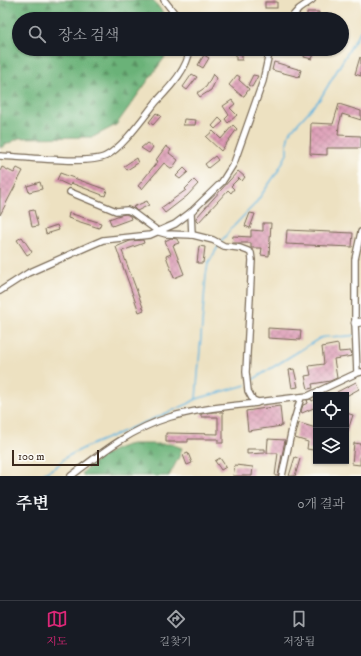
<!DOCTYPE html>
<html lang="ko">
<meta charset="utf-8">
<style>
body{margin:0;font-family:"IM FELL DW Pica","Noto Serif KR",serif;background:#20242c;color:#f1f3f6}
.controls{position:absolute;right:12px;bottom:12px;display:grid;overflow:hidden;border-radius:0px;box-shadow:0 1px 3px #0004}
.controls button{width:36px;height:36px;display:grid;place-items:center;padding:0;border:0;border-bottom:1px solid #363941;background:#171b24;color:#f1f3f6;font:20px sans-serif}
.scale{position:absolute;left:12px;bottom:10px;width:87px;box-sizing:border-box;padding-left:4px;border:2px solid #3b2a1e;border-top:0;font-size:11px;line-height:14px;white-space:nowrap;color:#3b2a1e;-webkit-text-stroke:3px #fdfcf7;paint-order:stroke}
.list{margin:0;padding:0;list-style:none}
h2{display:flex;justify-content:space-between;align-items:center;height:52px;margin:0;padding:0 16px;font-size:17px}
h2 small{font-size:13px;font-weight:400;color:#9ea1a6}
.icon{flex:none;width:22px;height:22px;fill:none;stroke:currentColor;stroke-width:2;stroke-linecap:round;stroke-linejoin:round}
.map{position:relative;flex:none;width:361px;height:476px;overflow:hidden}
.search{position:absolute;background:#171b24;box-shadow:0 1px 3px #0004;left:12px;right:12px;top:12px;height:44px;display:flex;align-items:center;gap:10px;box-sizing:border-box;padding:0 14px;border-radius:22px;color:#9ea1a6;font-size:15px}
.sheet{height:124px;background:#171b24}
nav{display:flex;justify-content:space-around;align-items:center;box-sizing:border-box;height:56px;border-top:1px solid #363941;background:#171b24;font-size:11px;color:#9ea1a6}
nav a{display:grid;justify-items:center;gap:2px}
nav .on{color:#db2777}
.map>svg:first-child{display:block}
.forest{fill:url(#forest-firs);stroke:#536e4b}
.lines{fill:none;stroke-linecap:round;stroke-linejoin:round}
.stream{stroke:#63b4de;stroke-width:1.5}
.building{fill:url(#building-cross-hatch)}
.minor-casing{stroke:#796a57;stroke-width:8}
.tertiary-casing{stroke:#796a57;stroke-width:9}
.minor{stroke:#fff;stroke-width:5.5}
.tertiary{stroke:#fff;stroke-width:7}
</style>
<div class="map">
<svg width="361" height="476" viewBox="0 0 361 476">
<defs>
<pattern id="forest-firs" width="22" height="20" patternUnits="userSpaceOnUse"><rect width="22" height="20" fill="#6bb278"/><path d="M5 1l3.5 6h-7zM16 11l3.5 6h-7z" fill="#599162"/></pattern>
<pattern id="building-cross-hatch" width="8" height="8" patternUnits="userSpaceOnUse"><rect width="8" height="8" fill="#db97b2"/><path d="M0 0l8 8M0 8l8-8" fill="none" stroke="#b37b90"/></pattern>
</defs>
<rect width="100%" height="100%" fill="#fdfcf7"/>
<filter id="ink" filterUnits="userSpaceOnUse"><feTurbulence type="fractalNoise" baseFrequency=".025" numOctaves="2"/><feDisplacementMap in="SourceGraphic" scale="8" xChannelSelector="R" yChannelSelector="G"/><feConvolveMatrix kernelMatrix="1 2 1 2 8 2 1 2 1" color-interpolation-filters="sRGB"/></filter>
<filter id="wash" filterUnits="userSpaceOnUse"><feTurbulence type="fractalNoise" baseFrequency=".012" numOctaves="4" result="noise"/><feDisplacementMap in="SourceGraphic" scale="16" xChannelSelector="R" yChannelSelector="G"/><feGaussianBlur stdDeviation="0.9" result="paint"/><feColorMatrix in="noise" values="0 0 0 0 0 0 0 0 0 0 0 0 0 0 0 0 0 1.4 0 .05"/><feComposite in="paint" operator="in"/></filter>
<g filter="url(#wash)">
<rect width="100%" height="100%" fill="#ede1c1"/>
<g class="forest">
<polygon points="0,0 153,0 168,19 19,19 19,49 170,49 170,50 116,125 93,137 19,138 0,148"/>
<path d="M 132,444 L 171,444 L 182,448 L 179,457 L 169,476 L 84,476 L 82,473 C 97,459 112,448 132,444 Z"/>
</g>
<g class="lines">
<g class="stream">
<polyline points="221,242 231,229 255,204 278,171 287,154 287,143 289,133 320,99 361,30"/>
<path d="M 249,382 L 320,338 C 331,335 343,338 354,335"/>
<polyline points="196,399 246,385"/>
<polyline points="40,476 57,466 66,457 86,447 188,404 196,399 206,275 208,264 219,245"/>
</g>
</g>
<g id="blocks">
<g class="building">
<rect x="265" y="2" width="12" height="6"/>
<polygon points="307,12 319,12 318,19 307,19"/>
<polygon points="238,14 254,17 254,19 237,18"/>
<rect x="236" y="49" width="6" height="11"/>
<polygon points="305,52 314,54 312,59 304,57"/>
<polygon points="204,55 209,58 203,68 198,65"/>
<polygon points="360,57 361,58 361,76 355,74"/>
<polygon points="274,62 301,70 299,77 272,70"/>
<polygon points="192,74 197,77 187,90 183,87"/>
<polygon points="213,74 217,78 211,90 200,97 197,93 206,87"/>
<polygon points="237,75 240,77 239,80 249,89 244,96 242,96 229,85"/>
<polygon points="253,75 258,76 252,87 248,85"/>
<polygon points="232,100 235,104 230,108 237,115 228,123 225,119 229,115 223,106"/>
<polygon points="339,104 361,111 361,120 342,114 339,125 338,135 361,136 361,148 327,148 327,155 310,154 311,123 333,124"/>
<polygon points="156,113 161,116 153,125 149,122"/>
<polygon points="219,118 223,122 215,129 212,126"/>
<polygon points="184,119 196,120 195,125 183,125"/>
<polygon points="233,125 237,129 221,151 206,137 213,131 221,139"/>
<polygon points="147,143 153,147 149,153 141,148"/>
<polygon points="166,146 171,150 169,153 178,160 172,169 164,163 142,189 138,186 158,161 156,160"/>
<polygon points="215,156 218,160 208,168 205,164"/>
<polygon points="136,158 138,163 127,170 124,166"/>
<polygon points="2,167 14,173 17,168 23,171 0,215 0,171"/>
<polygon points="184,168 188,172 180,179 176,176"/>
<polygon points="238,171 245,177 242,181 239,178 231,186 234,189 231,193 228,190 198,223 196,221 196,218"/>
<polygon points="60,173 107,190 105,196 71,183 70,186 57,180"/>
<polygon points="194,180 198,184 187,196 165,213 161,208 186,190 185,189"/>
<polygon points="40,182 42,189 29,192 27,186"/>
<polygon points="147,201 149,205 137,211 133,207"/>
<polygon points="34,210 38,226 32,227 29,211"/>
<polygon points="69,213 101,223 99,228 68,218"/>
<polygon points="250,213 255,214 250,228 245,226"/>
<polygon points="126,214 130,216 131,219 112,226 109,219 120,215"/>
<polygon points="263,223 271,223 269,256 261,255 262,248 251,248 251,243 232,243 233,236 251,237 251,230 263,231"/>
<polygon points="57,225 59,230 46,234 45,229"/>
<polygon points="287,230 353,233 352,247 286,244"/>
<polygon points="22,237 32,252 27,255 17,240"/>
<polygon points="171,238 177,239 179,243 173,245 184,274 174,278 166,256 171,254 165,241"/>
<polygon points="143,240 144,243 122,251 144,310 139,312 116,247 130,241"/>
<polygon points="199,246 205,247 203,263 197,263"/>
<polygon points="268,328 301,330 300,340 268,338"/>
<polygon points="338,344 339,352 351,351 352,356 334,359 337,378 330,381 312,384 313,388 308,389 305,376 311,375 309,366 324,364 322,347"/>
<polygon points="294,369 298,387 292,388 289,370"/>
<polygon points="356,382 359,389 348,395 339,395 337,392"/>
<polygon points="311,399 312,401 316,399 316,407 302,413 301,411 303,405 308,403 307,400"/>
<polygon points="280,406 282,426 248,431 246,411"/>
<polygon points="213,412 223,412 223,443 218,443 218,439 188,439 188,442 166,442 166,433 218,434 218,417 201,417 201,414"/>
<polygon points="346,413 353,415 347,433 346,433"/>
<polygon points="299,423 316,428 316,438 313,450 307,449 308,442 295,438"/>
<polygon points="268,439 285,440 278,476 275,476 278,453 267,453"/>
<polygon points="354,443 361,444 360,465 352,464"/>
<polygon points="247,449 265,449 265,453 247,454"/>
<polygon points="188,453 192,463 187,465 183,455"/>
<polygon points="295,457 300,459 295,476 289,476"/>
<polygon points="220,458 226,467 221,470 215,461"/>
<polygon points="235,465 253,467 252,476 233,476"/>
</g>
</g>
</g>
<g filter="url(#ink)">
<use href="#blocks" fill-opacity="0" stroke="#796a57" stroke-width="1"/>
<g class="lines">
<defs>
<g id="minor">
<polyline points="164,0 179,19"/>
<polyline points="290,19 299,9 312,0"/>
<path d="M 0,156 C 22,157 89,165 106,156 C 124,146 143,118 156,102 C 170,87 187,70 190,49"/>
<polyline points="70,192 116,211 127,210 132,212 159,232 166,234 193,235 213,240 224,246 240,248 248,251 251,253 252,260 246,372 248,391 253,400 258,402 308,396 357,373"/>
<polyline points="191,212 192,235"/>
<polyline points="361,232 355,259 355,323 357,373 361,372"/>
<polyline points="0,291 28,273 89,246 103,240 150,235 175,224 191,212 222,182 234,163 263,81 270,49"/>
<path d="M 71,476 C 101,453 133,428 170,417 C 198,409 228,406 257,403"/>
<polyline points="282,476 293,424 301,397"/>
</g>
<polyline id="tertiary" points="355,323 361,322"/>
</defs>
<use href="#minor" class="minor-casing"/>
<use href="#tertiary" class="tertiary-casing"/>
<use href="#minor" class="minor"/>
<use href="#tertiary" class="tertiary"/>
</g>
</g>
</svg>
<div class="controls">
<button><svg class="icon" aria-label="locate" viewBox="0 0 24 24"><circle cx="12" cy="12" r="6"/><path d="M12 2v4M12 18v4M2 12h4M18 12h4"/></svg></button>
<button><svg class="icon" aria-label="layers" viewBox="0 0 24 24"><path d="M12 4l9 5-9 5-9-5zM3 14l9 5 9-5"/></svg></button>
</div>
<div class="scale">100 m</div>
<div class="search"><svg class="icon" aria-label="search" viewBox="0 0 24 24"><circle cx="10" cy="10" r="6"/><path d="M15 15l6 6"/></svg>장소 검색</div>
</div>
<section class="sheet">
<h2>주변<small>0개 결과</small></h2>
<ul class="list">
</ul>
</section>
<nav>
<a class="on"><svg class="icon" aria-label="map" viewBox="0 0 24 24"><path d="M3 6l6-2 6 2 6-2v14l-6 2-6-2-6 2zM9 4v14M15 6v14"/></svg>지도</a>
<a><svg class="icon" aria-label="directions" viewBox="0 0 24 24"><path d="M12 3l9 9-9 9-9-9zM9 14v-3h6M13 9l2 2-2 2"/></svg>길찾기</a>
<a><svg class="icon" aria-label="saved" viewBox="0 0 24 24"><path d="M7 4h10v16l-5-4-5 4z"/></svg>저장됨</a>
</nav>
